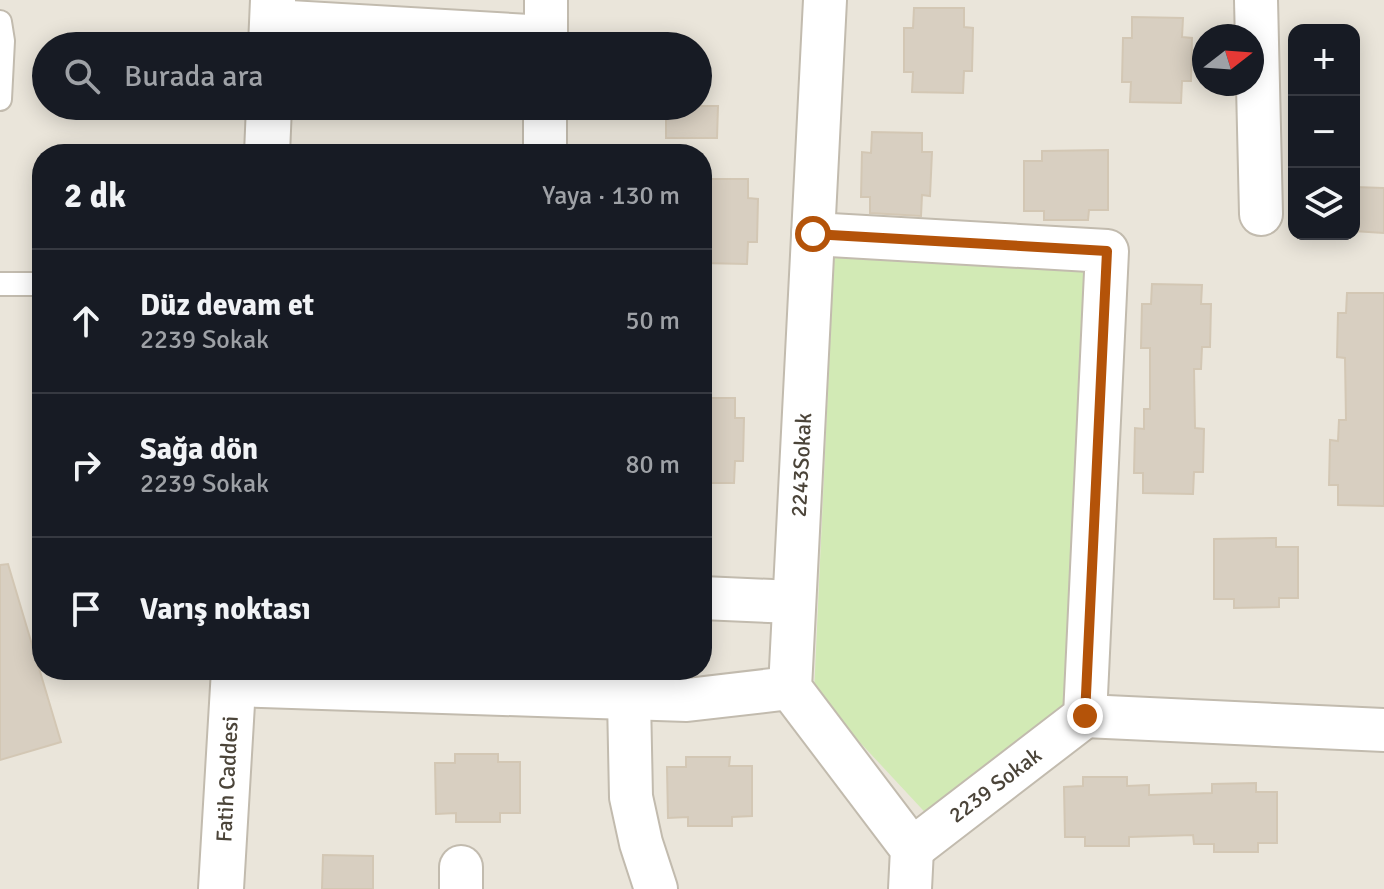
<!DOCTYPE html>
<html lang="tr">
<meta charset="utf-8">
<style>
body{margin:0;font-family:Signika,sans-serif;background:#20242c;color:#f1f3f6}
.controls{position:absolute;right:24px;top:24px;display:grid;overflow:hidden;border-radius:16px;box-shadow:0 4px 20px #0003}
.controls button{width:72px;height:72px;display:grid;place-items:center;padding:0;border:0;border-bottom:2px solid #363941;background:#171b24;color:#f1f3f6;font:40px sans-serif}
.compass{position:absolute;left:1192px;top:24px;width:72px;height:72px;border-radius:50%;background:#171b24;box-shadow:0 4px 20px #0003;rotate:73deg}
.stop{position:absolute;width:24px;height:24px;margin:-18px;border:6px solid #b45309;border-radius:50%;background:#fff}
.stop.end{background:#b45309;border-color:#fff;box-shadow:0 2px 8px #0008}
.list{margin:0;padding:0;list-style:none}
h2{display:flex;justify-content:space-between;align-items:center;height:104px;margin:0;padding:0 32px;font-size:34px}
h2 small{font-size:26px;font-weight:400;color:#9ea1a6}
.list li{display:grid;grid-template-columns:52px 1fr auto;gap:24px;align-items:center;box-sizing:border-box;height:144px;padding:0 32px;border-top:2px solid #363941}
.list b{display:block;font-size:30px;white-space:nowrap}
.list p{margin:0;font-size:26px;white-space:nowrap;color:#9ea1a6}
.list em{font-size:26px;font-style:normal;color:#9ea1a6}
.icon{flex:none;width:44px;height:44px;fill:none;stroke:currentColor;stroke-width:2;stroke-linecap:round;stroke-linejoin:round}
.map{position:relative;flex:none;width:1384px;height:889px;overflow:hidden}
.search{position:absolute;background:#171b24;box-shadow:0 4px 20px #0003;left:32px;top:32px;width:680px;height:88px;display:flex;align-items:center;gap:20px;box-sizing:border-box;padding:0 28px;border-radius:44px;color:#9ea1a6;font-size:30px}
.panel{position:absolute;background:#171b24;box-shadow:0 4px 20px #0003;left:32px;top:144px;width:680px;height:536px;border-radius:32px}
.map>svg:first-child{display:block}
.residential{fill:#eae5da;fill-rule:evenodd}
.green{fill:#d2eab5}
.building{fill:#d8cfc1;stroke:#d3c7b4;stroke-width:2}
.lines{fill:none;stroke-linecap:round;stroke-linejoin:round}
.service-casing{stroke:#c2bbae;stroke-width:26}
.minor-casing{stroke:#c2bbae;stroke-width:46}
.tertiary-casing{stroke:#c2bbae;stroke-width:48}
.service{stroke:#fff;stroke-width:22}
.minor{stroke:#fff;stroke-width:42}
.tertiary{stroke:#fff;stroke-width:44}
.route{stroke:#b45309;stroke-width:10}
.labels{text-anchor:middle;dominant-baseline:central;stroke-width:8;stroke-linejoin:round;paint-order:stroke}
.street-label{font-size:22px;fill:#4b4439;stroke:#fff}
</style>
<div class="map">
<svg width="1384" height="889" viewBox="0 0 1384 889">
<rect width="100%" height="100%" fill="#f6f3ec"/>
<path class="residential" d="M 0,0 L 1384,0 L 1384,889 L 0,889 ZM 1294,30 L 1354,30 L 1354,234 L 1294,234 ZM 1204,36 L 1252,36 L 1252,84 L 1204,84 ZM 46,46 L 698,46 L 698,106 L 46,106 ZM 42,154 L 702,154 L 702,670 L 42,670 Z"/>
<polygon class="green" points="834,256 1093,266 1075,698 934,822 814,693"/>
<g class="building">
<polygon points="914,8 964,8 964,27 973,28 972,71 964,71 963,93 912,92 913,72 904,72 904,28 913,28"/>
<polygon points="1132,17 1183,18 1182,37 1192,38 1191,81 1182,81 1181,103 1130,102 1131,82 1122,82 1123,38 1132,38"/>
<polygon points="666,106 718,106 717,138 666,138"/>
<polygon points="872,132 922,133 922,152 932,152 930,196 922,195 921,216 870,213 870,197 861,197 862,152 871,153"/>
<polygon points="1108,150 1108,210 1089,210 1088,220 1044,220 1044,211 1024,211 1024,161 1042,161 1042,151"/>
<polygon points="702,179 748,179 748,198 758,199 757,242 748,242 747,264 702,263"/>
<polygon points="1354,187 1384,188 1384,233 1354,231"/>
<polygon points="1152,284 1202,285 1201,304 1211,304 1210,347 1202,347 1201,369 1194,369 1195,428 1204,429 1203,472 1194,472 1193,494 1143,493 1143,473 1134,473 1135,428 1144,429 1144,409 1150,409 1150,348 1141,348 1142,304 1151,304"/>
<polygon points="1347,293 1384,293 1384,506 1338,505 1338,485 1329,485 1330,440 1338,441 1339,420 1346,420 1345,358 1337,357 1338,313 1346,313"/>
<polygon points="702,398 735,398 735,418 744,418 743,461 735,461 734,483 702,483"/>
<polygon points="1276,538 1276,547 1298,547 1298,598 1279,598 1279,607 1234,608 1234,599 1214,599 1214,539"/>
<polygon points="8,564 61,742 0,760 0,565"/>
<polygon points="455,754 498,754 498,762 520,762 520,813 500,813 500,822 456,822 456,813 436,814 435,763 455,763"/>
<polygon points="686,757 730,757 729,766 752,766 752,816 732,817 732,826 688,826 688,817 668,818 667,767 686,767"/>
<polygon points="1083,777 1127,777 1127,786 1149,785 1149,795 1212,793 1212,784 1256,783 1256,792 1277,792 1277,843 1258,843 1258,852 1214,852 1214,844 1194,844 1193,835 1129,837 1129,846 1085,846 1085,837 1065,837 1064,787 1083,786"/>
<polygon points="323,855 373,856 373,889 322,889"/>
</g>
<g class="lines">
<defs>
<g id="service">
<polyline points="0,22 3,41 0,99"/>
<polyline points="0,284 42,284"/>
</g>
<g id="minor">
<polyline points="825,0 790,688 912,849 910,889"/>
<polyline points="1256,0 1261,214"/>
<polyline points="272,21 546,37"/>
<polyline points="546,46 546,0"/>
<polyline points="545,154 545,106"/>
<polyline points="813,234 1107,251 1085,716 912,849"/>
<polyline points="702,598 794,602"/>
<polyline points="233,685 687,700 790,688"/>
<polyline points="629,699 631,797 641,843 656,889"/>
<polyline points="1085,716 1384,730"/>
<polyline points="461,889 461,867"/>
</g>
<g id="tertiary">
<polyline points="271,46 273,0"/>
<polyline points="267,154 269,106"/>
<polyline points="221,889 234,670"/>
</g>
</defs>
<use href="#service" class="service-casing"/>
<use href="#minor" class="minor-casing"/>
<use href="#tertiary" class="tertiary-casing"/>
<use href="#service" class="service"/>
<use href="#minor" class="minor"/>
<use href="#tertiary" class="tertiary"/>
</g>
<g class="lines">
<polyline class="route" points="813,234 1107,251 1085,716"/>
</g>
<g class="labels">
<g class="street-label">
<text transform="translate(801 465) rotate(-87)">2243Sokak</text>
<text transform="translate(227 779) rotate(-87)">Fatih Caddesi</text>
<text transform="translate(995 785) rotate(-37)">2239 Sokak</text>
</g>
</g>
</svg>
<div class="controls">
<button>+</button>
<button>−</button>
<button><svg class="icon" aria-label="layers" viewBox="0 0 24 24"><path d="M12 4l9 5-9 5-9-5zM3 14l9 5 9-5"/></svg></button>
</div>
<svg class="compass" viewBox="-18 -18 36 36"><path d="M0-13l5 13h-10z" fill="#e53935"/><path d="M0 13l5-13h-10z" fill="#9ea1a6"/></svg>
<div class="stop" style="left:813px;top:234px"></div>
<div class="stop end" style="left:1085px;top:716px"></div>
<div class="search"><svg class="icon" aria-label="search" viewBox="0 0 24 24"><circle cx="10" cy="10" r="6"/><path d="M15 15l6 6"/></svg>Burada ara</div>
<section class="panel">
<h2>2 dk<small>Yaya · 130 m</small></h2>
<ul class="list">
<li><svg class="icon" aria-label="ahead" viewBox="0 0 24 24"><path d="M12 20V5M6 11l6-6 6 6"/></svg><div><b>Düz devam et</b><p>2239 Sokak</p></div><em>50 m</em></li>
<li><svg class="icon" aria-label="right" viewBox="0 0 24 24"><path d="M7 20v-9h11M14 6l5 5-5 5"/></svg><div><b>Sağa dön</b><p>2239 Sokak</p></div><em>80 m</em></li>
<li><svg class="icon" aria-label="arrive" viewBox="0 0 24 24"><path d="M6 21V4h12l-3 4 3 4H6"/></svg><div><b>Varış noktası</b></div></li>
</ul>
</section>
</div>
